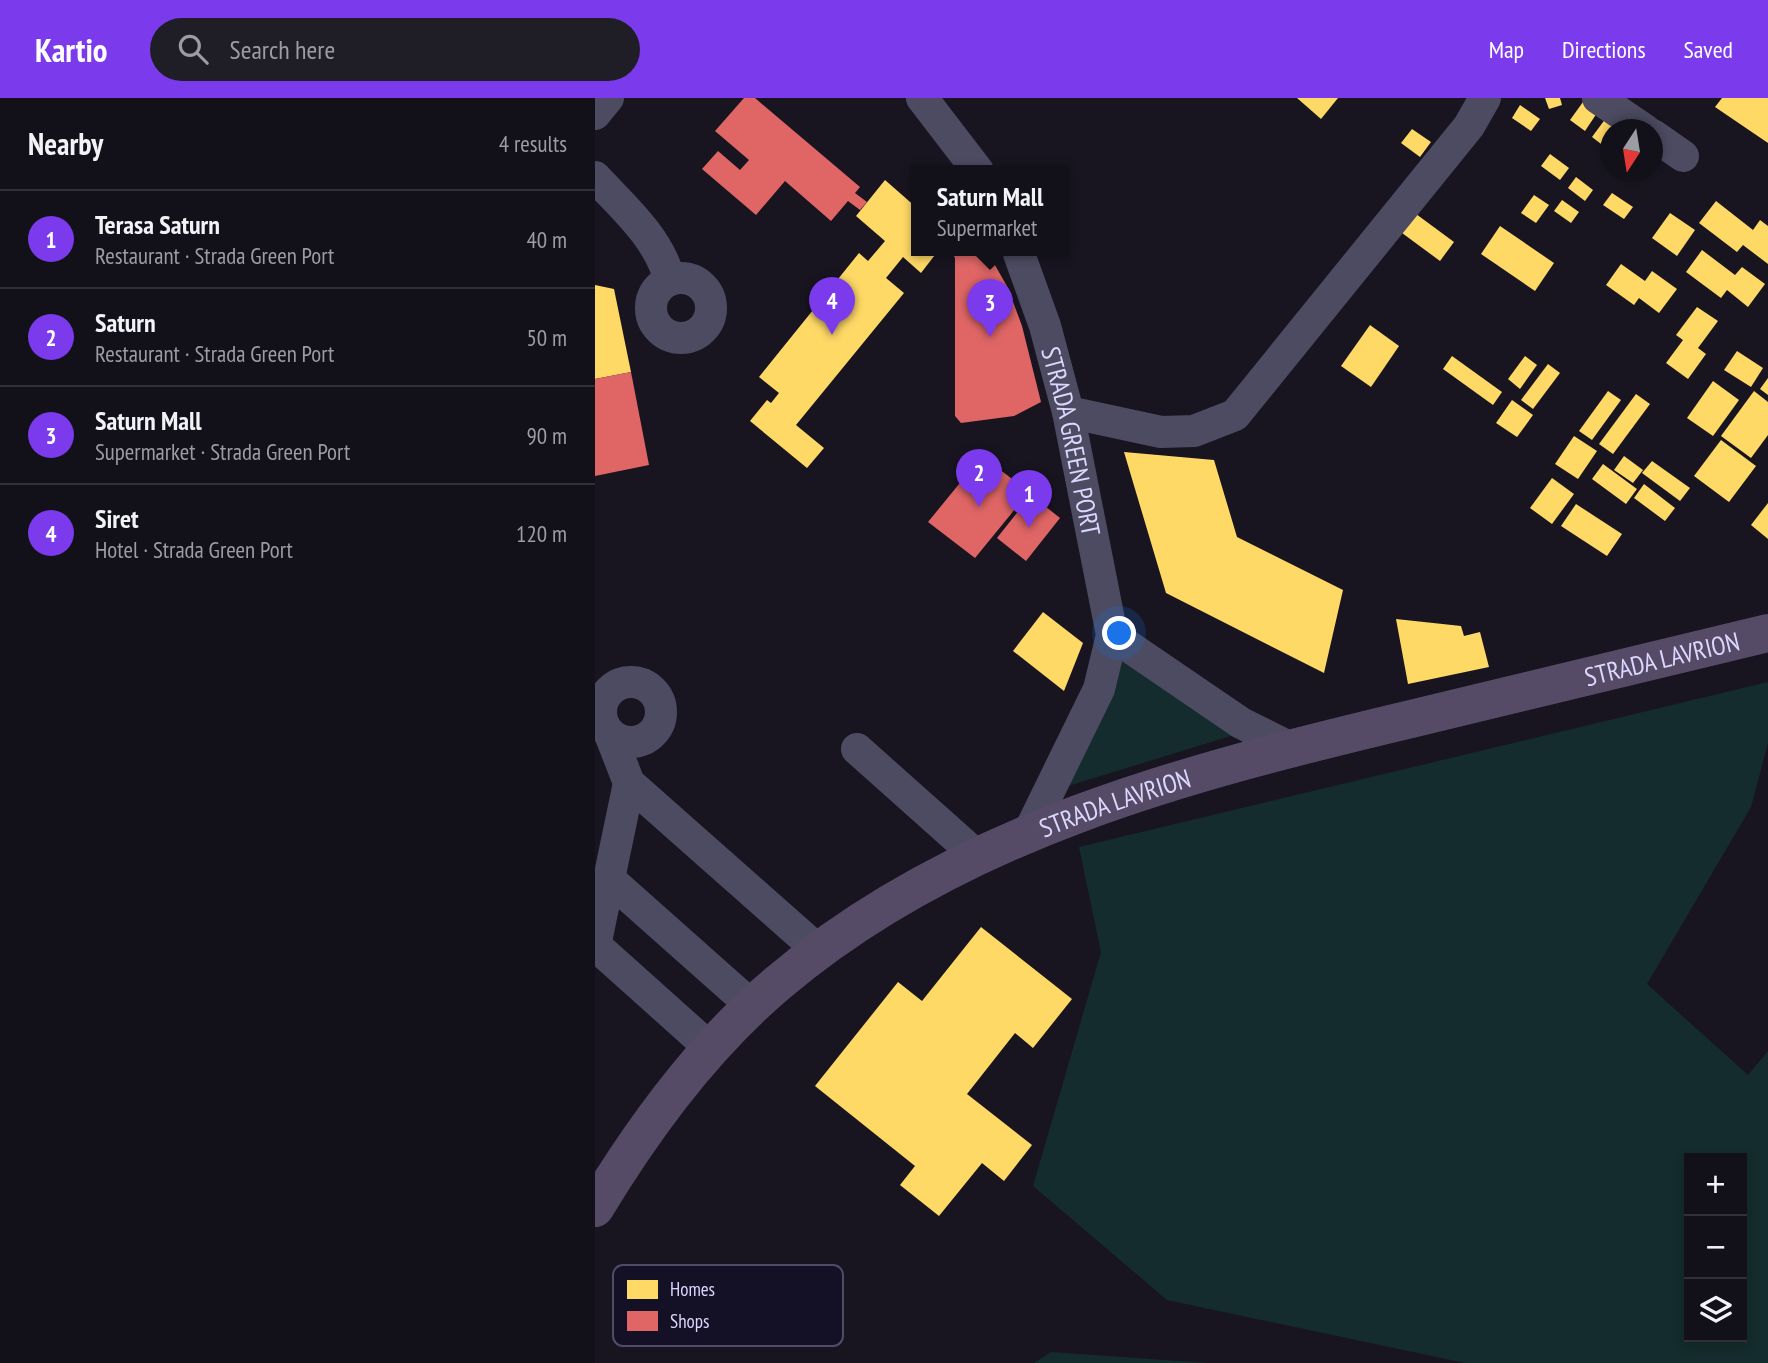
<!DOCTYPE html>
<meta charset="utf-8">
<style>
body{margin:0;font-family:"PT Sans Narrow",sans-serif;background:#1f1e26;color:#f1f3f6}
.controls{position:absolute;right:21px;bottom:21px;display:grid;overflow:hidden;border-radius:0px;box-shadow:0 4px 10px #0003}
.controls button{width:63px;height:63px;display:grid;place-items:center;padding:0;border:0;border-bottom:2px solid #313038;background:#121019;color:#f1f3f6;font:35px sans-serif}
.compass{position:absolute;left:1005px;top:21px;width:63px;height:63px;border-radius:50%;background:#121019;box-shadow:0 4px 10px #0003;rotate:192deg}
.you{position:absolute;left:525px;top:536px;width:24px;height:24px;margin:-18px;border:5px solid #fff;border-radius:50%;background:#1a73e8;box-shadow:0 0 0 10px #1a73e833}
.badge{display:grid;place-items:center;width:46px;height:46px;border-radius:50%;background:#7c3aed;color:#fff;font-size:23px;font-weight:700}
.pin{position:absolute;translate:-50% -58px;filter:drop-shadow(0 2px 4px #0008)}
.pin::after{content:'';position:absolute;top:37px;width:24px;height:21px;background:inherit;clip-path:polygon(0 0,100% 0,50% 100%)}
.popup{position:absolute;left:316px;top:67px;width:158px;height:91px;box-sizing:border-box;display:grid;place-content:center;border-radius:0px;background:#121019;filter:drop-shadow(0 2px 5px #0005);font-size:23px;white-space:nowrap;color:#9c9da2}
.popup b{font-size:26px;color:#f1f3f6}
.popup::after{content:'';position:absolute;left:50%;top:100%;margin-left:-14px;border:14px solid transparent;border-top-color:#121019}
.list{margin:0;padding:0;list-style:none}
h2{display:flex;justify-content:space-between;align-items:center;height:91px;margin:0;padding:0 28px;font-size:30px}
h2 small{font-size:23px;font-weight:400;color:#9c9da2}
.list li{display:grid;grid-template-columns:46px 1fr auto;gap:21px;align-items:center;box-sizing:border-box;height:98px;padding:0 28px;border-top:2px solid #313038}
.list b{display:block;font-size:26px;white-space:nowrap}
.list p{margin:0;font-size:23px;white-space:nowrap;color:#9c9da2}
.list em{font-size:23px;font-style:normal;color:#9c9da2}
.icon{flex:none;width:38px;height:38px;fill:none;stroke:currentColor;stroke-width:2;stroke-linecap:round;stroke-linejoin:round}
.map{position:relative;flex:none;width:1173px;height:1265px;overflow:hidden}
header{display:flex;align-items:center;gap:42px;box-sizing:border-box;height:98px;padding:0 35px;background:#7c3aed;color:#fff}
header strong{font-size:33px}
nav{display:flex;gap:38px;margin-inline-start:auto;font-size:24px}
.search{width:490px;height:63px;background:#1f1e26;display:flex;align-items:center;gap:18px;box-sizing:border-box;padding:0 24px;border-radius:38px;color:#9c9da2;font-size:26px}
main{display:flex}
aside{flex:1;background:#121019}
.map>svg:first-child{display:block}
.green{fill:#142c2d;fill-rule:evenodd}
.homes{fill:#ffd966}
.shops{fill:#e06666}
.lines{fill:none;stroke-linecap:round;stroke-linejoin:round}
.minor{stroke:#4c4b61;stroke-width:32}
.major{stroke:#554b67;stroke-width:38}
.labels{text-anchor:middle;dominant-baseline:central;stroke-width:7;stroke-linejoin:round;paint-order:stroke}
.street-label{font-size:26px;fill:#dcd7fe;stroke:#141026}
.key{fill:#141026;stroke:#504c67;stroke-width:2}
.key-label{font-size:19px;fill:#dcd7fe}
</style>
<header>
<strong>Kartio</strong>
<div class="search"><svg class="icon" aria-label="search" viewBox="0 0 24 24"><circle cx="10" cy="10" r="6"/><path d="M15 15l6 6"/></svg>Search here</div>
<nav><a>Map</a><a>Directions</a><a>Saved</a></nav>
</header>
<main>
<aside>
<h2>Nearby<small>4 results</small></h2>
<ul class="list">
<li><span class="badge">1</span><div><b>Terasa Saturn</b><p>Restaurant · Strada Green Port</p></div><em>40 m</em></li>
<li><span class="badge">2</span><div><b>Saturn</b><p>Restaurant · Strada Green Port</p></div><em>50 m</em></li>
<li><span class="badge">3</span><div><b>Saturn Mall</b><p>Supermarket · Strada Green Port</p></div><em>90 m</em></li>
<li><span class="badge">4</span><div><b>Siret</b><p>Hotel · Strada Green Port</p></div><em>120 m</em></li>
</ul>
</aside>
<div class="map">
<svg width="1173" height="1265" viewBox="0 0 1173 1265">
<rect width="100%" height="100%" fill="#181521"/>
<g class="green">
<polygon points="527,563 639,637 473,688"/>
<path d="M 1173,584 L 1173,645 L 1156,709 L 1052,886 L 1153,977 L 1173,953 L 1173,1265 L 870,1265 L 572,1202 L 438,1088 L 506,854 L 484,749 ZM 1147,1060 L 1147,1239 L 1094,1239 L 1094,1060 Z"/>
<polygon points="456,1254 612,1265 439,1265"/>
</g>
<g class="homes">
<polygon points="702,0 743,0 726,21"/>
<polygon points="950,0 965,0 967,7 954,11"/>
<polygon points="1127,0 1173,0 1173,45 1120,9"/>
<polygon points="988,4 1002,15 990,33 975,22"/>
<polygon points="925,7 945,21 936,33 917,20"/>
<polygon points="1011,20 1023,32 1016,32 1016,41 1010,49 997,39"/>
<polygon points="817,31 836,44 825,59 806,45"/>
<polygon points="955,56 974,70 965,82 946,68"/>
<polygon points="981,79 998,92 990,103 973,90"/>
<polygon points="290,82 322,110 322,153 343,153 326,175 308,159 291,180 309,195 201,327 229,350 212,370 155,323 172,302 176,305 184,295 164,279 264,155 273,163 290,143 261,118"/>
<polygon points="1017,95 1038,109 1029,121 1008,107"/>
<polygon points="939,97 954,107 941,125 926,115"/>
<polygon points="967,102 984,114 976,125 959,113"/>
<polygon points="1121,103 1158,132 1165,122 1173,128 1173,166 1148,147 1142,154 1104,125"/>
<polygon points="817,113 859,144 845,163 803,132"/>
<polygon points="1075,115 1100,132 1082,158 1057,140"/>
<polygon points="905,128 959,165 940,193 886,156"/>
<polygon points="1107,152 1140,177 1147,169 1170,186 1153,209 1132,192 1126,200 1091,174"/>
<polygon points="1026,166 1050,183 1057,173 1082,191 1064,215 1044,200 1039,207 1011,187"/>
<polygon points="0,187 19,191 36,274 0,281"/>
<polygon points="1102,209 1123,223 1103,250 1111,256 1093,281 1071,265 1088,242 1081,237"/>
<polygon points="775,227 804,248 776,289 746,268"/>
<polygon points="1142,253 1168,270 1156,289 1129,272"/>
<polygon points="857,258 907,294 898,307 848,271"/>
<polygon points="930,258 942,267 925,291 913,281"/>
<polygon points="953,266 965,275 938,311 926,302"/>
<polygon points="1173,280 1173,297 1165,291"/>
<polygon points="1118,283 1144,302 1118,338 1092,320"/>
<polygon points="1013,293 1026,302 997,342 984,333"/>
<polygon points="1159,293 1173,304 1173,337 1156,360 1126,338"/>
<polygon points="1041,296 1055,306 1018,356 1004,346"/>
<polygon points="917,302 938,317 922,339 901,325"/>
<polygon points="979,338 1002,353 983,381 960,366"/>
<polygon points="1126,342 1161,368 1134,404 1099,378"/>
<polygon points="529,354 619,362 642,439 748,492 729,575 571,495"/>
<polygon points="1029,358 1048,372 1038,385 1019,372"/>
<polygon points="1057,363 1095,390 1085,403 1047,375"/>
<polygon points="1008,366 1042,391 1031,406 997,381"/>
<polygon points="957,380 979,396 957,426 935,410"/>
<polygon points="1049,386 1080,410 1070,423 1039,400"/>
<polygon points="1173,405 1173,441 1156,427"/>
<polygon points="981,406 1027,436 1012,458 966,428"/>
<polygon points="448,514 488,545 469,593 418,553"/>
<polygon points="801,521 866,528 869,538 885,534 894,569 813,586"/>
<polygon points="386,829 477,901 438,950 420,935 372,996 437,1047 409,1083 387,1065 344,1118 305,1087 320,1068 220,988 303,884 327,903"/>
</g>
<g class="shops">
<polygon points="149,0 160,0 265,89 260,95 272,104 265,112 253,103 236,123 190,83 161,117 107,71 123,53 145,72 154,62 120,33"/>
<polygon points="356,153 392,153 413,190 427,228 446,304 419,318 366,325 360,318 360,160"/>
<polygon points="36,274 54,367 0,378 0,281"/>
<polygon points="387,358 434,394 380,460 333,424"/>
<polygon points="436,397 465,420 431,463 402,440"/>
</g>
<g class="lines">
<g class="minor">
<polyline points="327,0 383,73"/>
<polyline points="1003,0 1050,32"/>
<polyline points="0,16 13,0"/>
<polyline points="1058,37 1088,58"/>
<path d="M 0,79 C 29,110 63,139 75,182"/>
<path id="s1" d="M 423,153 L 450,228 L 473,314 L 517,537 L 504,591 L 434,734"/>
<circle cx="86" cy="210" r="30"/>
<polyline points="473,314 566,334 599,333 640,317 874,28 890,0"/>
<polyline points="517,537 646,625 696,650"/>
<circle cx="36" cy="614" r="30"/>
<polyline points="15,636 34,685 224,853"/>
<polyline points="262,651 382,758"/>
<polyline points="14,781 157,908"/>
<polyline points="0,848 34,685"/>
<polyline points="1,848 115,950"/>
</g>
<path class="major" id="s2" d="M 0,1110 C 50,1027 109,947 183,885 C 362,733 594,674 816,621 C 935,592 1054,563 1173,535"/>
</g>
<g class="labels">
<g class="street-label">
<text stroke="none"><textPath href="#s1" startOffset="198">STRADA GREEN PORT</textPath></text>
<text stroke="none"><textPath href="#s2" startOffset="1242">STRADA LAVRION</textPath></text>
<text stroke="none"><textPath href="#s2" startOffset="676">STRADA LAVRION</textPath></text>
</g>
</g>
<rect x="18" y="1167" width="230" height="81" rx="10" class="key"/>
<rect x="32" y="1182" width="31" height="19" fill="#ffd966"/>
<rect x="32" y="1213" width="31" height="20" fill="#e06666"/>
<g class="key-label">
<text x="75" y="1198">Homes</text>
<text x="75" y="1230">Shops</text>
</g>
</svg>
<div class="controls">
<button>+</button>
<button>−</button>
<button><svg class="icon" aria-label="layers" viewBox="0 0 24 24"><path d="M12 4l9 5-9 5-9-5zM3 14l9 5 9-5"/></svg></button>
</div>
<svg class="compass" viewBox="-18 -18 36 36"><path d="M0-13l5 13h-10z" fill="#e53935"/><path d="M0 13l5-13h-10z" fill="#9c9da2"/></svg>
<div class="you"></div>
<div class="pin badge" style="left:434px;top:430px">1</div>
<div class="pin badge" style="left:384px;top:409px">2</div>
<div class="pin badge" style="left:395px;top:239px">3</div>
<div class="popup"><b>Saturn Mall</b>Supermarket</div>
<div class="pin badge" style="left:237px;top:237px">4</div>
</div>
</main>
